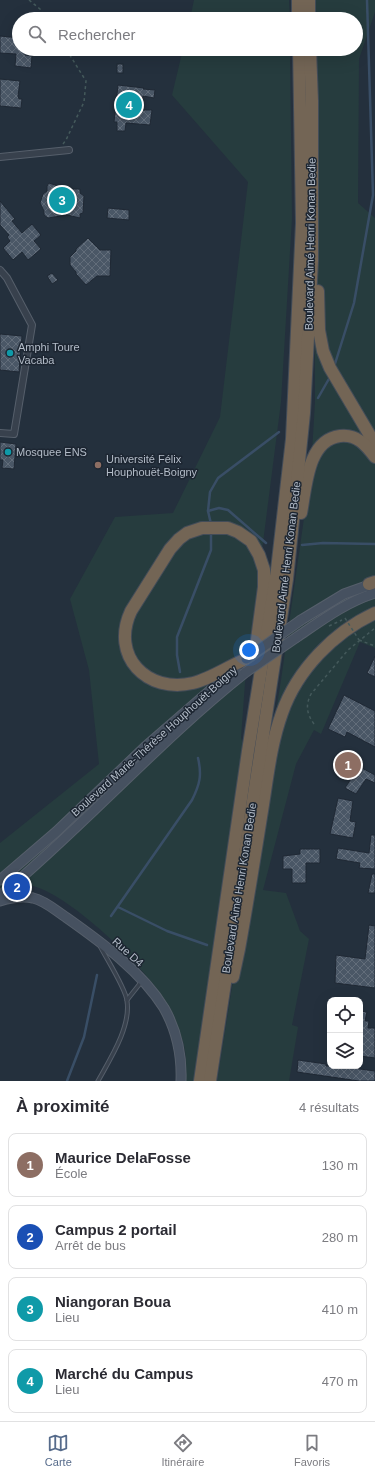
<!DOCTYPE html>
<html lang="fr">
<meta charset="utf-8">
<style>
body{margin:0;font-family:Arial,sans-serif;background:#f2f2f3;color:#2b2b33}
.controls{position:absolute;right:12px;bottom:12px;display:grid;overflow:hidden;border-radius:8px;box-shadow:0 4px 16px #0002}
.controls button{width:36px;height:36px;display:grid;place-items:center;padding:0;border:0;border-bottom:1px solid #e1e1e2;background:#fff;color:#2b2b33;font:20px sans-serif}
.you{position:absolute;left:249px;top:650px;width:14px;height:14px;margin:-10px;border:3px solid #fff;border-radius:50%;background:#1a73e8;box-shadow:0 0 0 6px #1a73e833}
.badge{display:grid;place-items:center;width:26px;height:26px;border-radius:50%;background:#566b8b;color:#fff;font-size:13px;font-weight:700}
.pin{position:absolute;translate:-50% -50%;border:2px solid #fff;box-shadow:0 1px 4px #0006}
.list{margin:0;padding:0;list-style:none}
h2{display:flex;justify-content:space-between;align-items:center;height:52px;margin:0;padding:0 16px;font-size:17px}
h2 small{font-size:13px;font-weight:400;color:#7c7c81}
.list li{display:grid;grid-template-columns:26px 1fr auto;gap:12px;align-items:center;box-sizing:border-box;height:64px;margin:0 8px 8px;padding:0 8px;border:1px solid #e1e1e2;border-radius:8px}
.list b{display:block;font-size:15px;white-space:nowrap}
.list p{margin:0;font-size:13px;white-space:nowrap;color:#7c7c81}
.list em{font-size:13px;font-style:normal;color:#7c7c81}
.icon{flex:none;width:22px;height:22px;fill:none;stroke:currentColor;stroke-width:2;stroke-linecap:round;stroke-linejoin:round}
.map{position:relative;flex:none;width:375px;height:1081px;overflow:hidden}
.search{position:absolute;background:#fff;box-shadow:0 4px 16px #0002;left:12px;right:12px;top:12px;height:44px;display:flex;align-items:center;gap:10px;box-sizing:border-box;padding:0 14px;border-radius:22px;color:#7c7c81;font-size:15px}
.sheet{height:340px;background:#fff}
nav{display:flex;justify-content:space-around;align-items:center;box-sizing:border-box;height:56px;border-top:1px solid #e1e1e2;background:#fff;font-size:11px;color:#7c7c81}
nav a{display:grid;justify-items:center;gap:2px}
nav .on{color:#566b8b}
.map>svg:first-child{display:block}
.green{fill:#263c3e}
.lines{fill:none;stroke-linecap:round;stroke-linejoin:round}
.stream{stroke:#394e66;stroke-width:2.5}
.building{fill:url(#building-cross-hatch);stroke:#1f2834}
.service-casing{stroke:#565f6b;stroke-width:5}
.minor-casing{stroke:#565f6b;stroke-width:8}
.secondary-casing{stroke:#565f6b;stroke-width:11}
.motorway-casing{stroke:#434c58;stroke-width:14}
.path{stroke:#44595b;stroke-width:1.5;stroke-dasharray:3 3;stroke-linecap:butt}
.service{stroke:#38414d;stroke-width:3}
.minor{stroke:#38414d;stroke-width:6}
.secondary{stroke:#465160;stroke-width:9}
.motorway{stroke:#736555;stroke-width:12}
.secondary-bridge-casing{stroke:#565f6b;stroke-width:11;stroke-linecap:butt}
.path-bridge{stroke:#44595b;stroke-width:1.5;stroke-dasharray:3 3;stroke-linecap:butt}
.secondary-bridge{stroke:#465160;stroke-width:9}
.culture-dot{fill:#0f9aa8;stroke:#1d2632;stroke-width:1.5}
.education-dot{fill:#8d6e63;stroke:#1d2632;stroke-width:1.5}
.labels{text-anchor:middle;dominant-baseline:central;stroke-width:3;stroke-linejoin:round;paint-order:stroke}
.street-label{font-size:11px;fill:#b3bcc8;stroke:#1d2632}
.poi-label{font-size:11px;fill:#b3bcc8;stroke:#1d2632;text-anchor:start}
</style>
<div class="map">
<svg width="375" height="1081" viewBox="0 0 375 1081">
<defs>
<pattern id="building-cross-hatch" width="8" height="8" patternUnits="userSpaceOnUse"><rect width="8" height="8" fill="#4a5766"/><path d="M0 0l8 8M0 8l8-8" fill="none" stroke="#626d7a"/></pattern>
</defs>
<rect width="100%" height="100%" fill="#24303d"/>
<g class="green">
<polygon points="194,0 289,0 290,19 190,19"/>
<polygon points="312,0 375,0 375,12 359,59 358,203 375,218 375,648 360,642 321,734 314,730 296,764 263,890 286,893 300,931 309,939 292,1025 298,1027 289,1081 217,1081 281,680 311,469 315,402 314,49 356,49 356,19 313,19"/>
<path d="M 183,49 L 290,49 L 292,218 L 281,402 L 245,683 L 241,738 L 244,746 L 196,1081 L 185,1081 C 186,1069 187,1054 183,1042 C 177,1022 166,1002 154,985 C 133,957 62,888 27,885 C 17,884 9,887 0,890 L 0,843 L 99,764 L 89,670 L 70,599 L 115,517 L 173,513 L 220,417 L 248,182 L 172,95 Z"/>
</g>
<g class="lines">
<g class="stream">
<polyline points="334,367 354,303 373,195 367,0"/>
<polyline points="318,398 330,377"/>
<polyline points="208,511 219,508 228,510 266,543"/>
<polyline points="211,524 208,511 210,492 218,478 279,432"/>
<polyline points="302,545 323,543 375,544"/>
<polyline points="180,672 177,655 177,637 211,550 211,532"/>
<polyline points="118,907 167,931 207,945"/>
<path d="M 111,916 L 192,800 C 200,784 202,775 198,758"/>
<polyline points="67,1081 84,1037 97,975"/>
</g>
</g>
<g class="building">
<polygon points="0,36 19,38 19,49 25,49 25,55 32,56 31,68 15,66 16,54 0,53"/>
<rect x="117" y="64" width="6" height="9"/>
<polygon points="0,79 20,81 18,96 19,99 22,99 21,108 0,106"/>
<polygon points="118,85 144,88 143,89 155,90 154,98 143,96 141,110 152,110 150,125 126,123 125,131 117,131 117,122 114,122"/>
<polygon points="49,183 67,189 80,189 80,193 84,196 83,213 80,214 80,218 67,215 48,218 44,215 44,211 40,203 43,194 47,191 47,186"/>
<polygon points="0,201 15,219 12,221 22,233 32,224 41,235 34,241 41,249 28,260 22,252 13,260 3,248 10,241 7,237 9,235 0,225"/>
<polygon points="108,208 129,210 129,220 107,218"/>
<polygon points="88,238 100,250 111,250 110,276 97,276 86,285 76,274 76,272 70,265 70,257 76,251 76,249"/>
<polygon points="52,273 58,280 52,284 47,276"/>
<polygon points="0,334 22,336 19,372 0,370"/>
<polygon points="0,442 16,444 14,469 2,468 3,460 0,460"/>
<polygon points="375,656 375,677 367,673"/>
<polygon points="344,695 375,711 375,747 347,732 345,737 328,729"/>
<polygon points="360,767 375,775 375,783 366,779 356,794 345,788 358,768"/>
<polygon points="338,798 353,801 350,821 356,822 353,838 330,834"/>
<polygon points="371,835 375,835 375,869 359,868 360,863 336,859 338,848 369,853"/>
<polygon points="300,849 320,849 320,863 306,863 306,883 292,883 292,869 283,869 283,856 300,854"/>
<polygon points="372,874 375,874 375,893 368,893"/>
<polygon points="369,925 375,926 375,988 335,983 336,955 365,959"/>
<polygon points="360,1011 367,1012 365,1021 369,1021 368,1028 375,1028 375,1058 360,1056"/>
<polygon points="298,1060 326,1064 326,1066 338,1066 375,1071 375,1081 359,1081 297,1072"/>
</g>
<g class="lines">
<defs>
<g id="service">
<polyline points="127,1000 142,981"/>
<path d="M 98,1081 C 110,1059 131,1027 127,1001 C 126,989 106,958 100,946"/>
</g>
<g id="minor">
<polyline points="0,157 69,150"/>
<polyline points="0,270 7,278 32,325 14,434 0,433"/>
</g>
<g id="secondary">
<polyline points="301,620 344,594 375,583"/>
<path d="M 297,637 C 322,620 346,602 375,593"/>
<polyline points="0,880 56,832 145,747 236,668"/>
<path d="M 0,896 C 85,825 159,741 246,672"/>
<path d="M 0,901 C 10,898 23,896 33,898 C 46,901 56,911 67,918 C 101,942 142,972 164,1008 C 177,1031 182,1055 181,1081"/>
</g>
<g id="motorway">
<polyline points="298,0 298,19"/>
<polyline points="309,0 309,19"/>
<polyline points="318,291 319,330 323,351 330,368 375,444"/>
<path d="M 301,513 C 306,488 307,440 340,436 C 357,434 366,445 375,457"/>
<polyline points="369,584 375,582"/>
<path d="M 246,659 C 229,666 210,679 193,683 C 147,694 110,656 131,611 L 170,549 L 179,539 L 187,533 L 202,528 L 228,528 L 238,532 L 251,541 L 259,555 L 264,570 L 264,587 L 254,662"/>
<path d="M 233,977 L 239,949 C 247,905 254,861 261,817 C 267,782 270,746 282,713 C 297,670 334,632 375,613"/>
<polyline points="200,1081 248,751 277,570 292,439 302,223 299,49"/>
<polyline points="210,1081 287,579 304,413 312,261 312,101 310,49"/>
</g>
</defs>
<use href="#service" class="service-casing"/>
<use href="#minor" class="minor-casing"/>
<use href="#secondary" class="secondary-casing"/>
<use href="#motorway" class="motorway-casing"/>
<g class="path">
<polyline points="29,0 40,9 47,19"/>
<polyline points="63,144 66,140 84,102 86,81 66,49"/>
<polyline points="329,626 342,620"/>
<polyline points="359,640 375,646"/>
<path d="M 314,724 C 307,714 305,706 311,694 L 348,650 L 375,628"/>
</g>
<use href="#service" class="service"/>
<use href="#minor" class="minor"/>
<use href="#secondary" class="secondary"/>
<use href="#motorway" class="motorway"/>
<defs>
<g id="secondary-bridge">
<polyline points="246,659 301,620"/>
<polyline points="246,672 297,637"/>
</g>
</defs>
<use href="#secondary-bridge" class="secondary-bridge-casing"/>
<polyline class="path-bridge" points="345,618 359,640"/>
<use href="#secondary-bridge" class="secondary-bridge"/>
</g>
<g class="culture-dot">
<circle cx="10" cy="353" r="4"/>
<circle cx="8" cy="452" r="4"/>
</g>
<circle class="education-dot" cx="98" cy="465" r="4"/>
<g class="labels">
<g class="street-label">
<text transform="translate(310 244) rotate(-89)">Boulevard Aimé Henri Konan Bedie</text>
<text transform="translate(286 567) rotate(-83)">Boulevard Aimé Henri Konan Bedie</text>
<text transform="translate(154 741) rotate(-42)">Boulevard Marie-Thérèse Houphouët-Boigny</text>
<text transform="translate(239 888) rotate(-81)">Boulevard Aimé Henri Konan Bedie</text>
<text transform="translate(128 952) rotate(42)">Rue D4</text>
</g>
<g class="poi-label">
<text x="18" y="347">Amphi Toure<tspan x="18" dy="13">Vacaba</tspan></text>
<text x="16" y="452">Mosquee ENS</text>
<text x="106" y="459">Université Félix<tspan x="106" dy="13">Houphouët-Boigny</tspan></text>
</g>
</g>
</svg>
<div class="controls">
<button><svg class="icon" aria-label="locate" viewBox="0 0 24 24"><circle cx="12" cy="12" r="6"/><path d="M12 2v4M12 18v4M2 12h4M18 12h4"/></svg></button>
<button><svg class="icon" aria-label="layers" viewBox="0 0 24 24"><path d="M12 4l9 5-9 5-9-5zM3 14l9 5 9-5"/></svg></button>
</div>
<div class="you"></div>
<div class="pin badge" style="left:348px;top:765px;background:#8d6e63">1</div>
<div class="pin badge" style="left:17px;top:887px;background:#1a4fb4">2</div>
<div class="pin badge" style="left:62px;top:200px;background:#0f9aa8">3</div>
<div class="pin badge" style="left:129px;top:105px;background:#0f9aa8">4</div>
<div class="search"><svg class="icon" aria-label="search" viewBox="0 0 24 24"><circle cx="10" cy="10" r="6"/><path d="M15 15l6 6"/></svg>Rechercher</div>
</div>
<section class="sheet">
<h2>À proximité<small>4 résultats</small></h2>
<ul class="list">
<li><span class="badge" style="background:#8d6e63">1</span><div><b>Maurice DelaFosse</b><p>École</p></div><em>130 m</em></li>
<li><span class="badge" style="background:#1a4fb4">2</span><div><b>Campus 2 portail</b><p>Arrêt de bus</p></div><em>280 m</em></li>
<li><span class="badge" style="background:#0f9aa8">3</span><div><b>Niangoran Boua</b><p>Lieu</p></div><em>410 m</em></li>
<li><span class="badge" style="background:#0f9aa8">4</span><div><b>Marché du Campus</b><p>Lieu</p></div><em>470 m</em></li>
</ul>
</section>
<nav>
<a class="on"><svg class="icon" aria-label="map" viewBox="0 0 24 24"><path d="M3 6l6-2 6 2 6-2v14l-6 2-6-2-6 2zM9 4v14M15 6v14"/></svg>Carte</a>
<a><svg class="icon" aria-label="directions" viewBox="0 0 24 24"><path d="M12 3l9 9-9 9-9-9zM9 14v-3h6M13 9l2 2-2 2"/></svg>Itinéraire</a>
<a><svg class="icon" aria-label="saved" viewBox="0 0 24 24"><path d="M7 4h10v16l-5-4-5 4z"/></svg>Favoris</a>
</nav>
